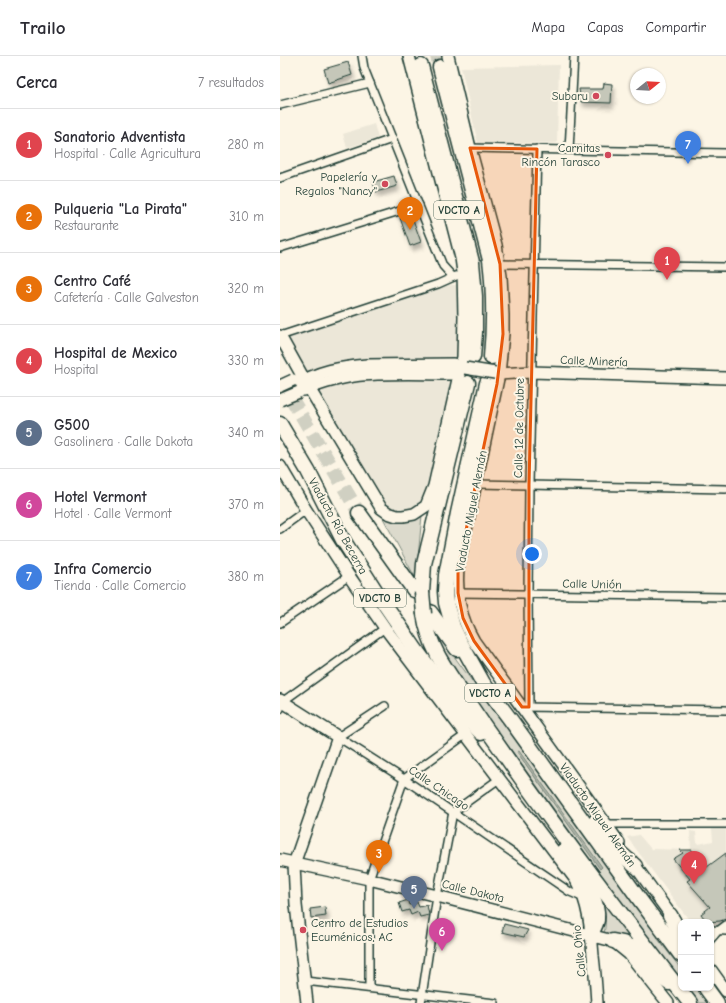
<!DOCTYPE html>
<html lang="es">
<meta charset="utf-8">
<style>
body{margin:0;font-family:"Comic Neue",sans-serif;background:#f7f7f7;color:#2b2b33}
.controls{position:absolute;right:12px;bottom:12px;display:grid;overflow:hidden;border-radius:8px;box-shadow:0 1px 3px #0004}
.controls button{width:36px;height:36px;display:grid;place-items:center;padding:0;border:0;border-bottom:1px solid #e1e1e2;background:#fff;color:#2b2b33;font:20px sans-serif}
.compass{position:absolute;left:350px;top:12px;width:36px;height:36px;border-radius:50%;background:#fff;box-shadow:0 1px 3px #0004;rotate:72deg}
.you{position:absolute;left:252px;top:498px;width:14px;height:14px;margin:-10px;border:3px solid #fff;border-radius:50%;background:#1a73e8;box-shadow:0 0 0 6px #1a73e833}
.badge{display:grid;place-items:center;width:26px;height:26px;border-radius:50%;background:#d1495b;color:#fff;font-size:13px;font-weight:700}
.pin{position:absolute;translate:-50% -33px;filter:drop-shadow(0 1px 2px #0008)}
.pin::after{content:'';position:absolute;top:21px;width:14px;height:12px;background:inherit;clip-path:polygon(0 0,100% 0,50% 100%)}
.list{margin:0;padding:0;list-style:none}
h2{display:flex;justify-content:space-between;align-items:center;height:52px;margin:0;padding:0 16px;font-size:17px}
h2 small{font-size:13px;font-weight:400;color:#7c7c81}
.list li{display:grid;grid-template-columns:26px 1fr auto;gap:12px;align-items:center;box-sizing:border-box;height:72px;padding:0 16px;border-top:1px solid #e1e1e2}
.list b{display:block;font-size:15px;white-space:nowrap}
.list p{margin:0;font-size:13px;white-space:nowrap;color:#7c7c81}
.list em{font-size:13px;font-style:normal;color:#7c7c81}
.map{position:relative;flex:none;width:446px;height:947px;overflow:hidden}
header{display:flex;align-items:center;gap:24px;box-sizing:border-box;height:56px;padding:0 20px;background:#fff;border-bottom:1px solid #e1e1e2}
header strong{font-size:19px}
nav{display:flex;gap:22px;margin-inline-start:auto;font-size:14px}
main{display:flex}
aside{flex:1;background:#fff}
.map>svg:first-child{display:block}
.built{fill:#ece7d8}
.green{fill:#dcdacc;stroke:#7e8c80}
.water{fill:#aeb3a7;stroke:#758479}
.building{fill:#c5c7b9;stroke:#1f3d34;filter:url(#shadow)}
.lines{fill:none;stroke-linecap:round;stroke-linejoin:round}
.highway-tunnel{stroke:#d0d0c2;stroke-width:14;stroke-dasharray:14 7;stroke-linecap:butt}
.street-casing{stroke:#1f3d34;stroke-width:10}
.secondary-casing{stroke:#1f3d34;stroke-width:14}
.highway-casing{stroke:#1f3d34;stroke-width:17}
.street{stroke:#fcf5e5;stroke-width:7}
.secondary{stroke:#fcf5e5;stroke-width:11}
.highway{stroke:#fcf5e5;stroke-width:14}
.secondary-bridge-casing{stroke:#1f3d34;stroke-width:14;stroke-linecap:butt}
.highway-bridge-casing{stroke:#1f3d34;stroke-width:17;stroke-linecap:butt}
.secondary-bridge{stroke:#fcf5e5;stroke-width:11}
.highway-bridge{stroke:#fcf5e5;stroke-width:14}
.marked{fill:#e8590c;fill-opacity:0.2;stroke:#e8590c;stroke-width:3;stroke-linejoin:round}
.poi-dot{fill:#d1495b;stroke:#fcf5e5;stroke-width:1.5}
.labels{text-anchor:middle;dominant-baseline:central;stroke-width:4;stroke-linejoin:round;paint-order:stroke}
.shield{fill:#fcf5e5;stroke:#617469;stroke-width:1}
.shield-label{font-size:11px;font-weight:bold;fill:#1f3d34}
.poi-label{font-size:12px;fill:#1f3d34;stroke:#fcf5e5;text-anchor:end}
.street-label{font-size:12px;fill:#1f3d34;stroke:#fcf5e5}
</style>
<header>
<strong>Trailo</strong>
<nav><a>Mapa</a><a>Capas</a><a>Compartir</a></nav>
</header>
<main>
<aside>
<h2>Cerca<small>7 resultados</small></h2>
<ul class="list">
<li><span class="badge" style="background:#e0444e">1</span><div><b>Sanatorio Adventista</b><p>Hospital · Calle Agricultura</p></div><em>280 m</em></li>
<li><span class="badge" style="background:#e8710a">2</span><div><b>Pulqueria &quot;La Pirata&quot;</b><p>Restaurante</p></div><em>310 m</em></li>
<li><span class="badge" style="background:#e8710a">3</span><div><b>Centro Café</b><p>Cafetería · Calle Galveston</p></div><em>320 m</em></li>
<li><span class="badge" style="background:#e0444e">4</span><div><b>Hospital de Mexico</b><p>Hospital</p></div><em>330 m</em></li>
<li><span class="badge" style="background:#5c6f8a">5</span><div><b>G500</b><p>Gasolinera · Calle Dakota</p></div><em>340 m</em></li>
<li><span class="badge" style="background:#d1479c">6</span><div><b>Hotel Vermont</b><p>Hotel · Calle Vermont</p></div><em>370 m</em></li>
<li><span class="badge" style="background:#3f7fe0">7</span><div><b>Infra Comercio</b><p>Tienda · Calle Comercio</p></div><em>380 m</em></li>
</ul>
</aside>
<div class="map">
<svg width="446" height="947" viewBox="0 0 446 947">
<defs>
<filter id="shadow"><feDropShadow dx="2.5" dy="4.5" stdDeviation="2" flood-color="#0004"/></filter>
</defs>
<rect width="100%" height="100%" fill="#fcf5e5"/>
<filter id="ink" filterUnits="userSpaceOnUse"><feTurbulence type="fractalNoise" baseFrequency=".025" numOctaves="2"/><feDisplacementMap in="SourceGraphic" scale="8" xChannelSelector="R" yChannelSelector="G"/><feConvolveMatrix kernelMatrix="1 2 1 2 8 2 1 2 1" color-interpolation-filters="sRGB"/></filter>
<g filter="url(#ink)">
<g class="built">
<polygon points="279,9 277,87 198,88 181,11"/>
<polygon points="94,68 98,82 67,92 63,78"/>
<polygon points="171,229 182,229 179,301 69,304 27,316 6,283 161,231"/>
<polygon points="175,320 146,442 135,453 119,454 108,449 34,333 69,324"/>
<polygon points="432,773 446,773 446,863 440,865 427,866 409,864 347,781 359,779 371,793 411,794 410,775 416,776 417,787 419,788 433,785"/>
</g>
<g class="green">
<path d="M 142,459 L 136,523 L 103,462 C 117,466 129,468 142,459 Z"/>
<polygon points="152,570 378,880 378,883 401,913 401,925 370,886 174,615 169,608"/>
<path d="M 322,842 L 353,885 L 324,877 C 327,865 325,854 322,842 Z"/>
<polygon points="407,932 416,932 427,947 418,947"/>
</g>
<polygon class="water" points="239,695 322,811 320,813 237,696"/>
<g class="building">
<polygon points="68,6 72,19 48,27 44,13"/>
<polygon points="324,27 332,28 331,47 301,46 299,33 323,33"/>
<polygon points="114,120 117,130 96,136 93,126"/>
<polygon points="131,158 141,186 130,190 120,162"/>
<polygon points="400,794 412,794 427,811 446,797 446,863 440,865 427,866 421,858 430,851 407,825 410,823 393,803 403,797"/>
<polygon points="128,844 129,849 137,846 139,851 147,849 149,859 140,861 138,856 131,859 129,854 122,856 119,847"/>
<polygon points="45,851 46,860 31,862 30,853"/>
<polygon points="224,868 248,874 244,881 222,876"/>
</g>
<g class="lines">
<g class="highway-tunnel">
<polyline points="157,0 160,11"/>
<polyline points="0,323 79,457"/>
</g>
<defs>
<g id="street">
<polyline points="82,0 84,12 90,27 161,205 163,210 173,221"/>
<polyline points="0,49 90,27"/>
<polyline points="190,92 446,97"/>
<polyline points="289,94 294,0"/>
<polyline points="0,122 112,83"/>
<polyline points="0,192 139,149"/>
<polyline points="220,208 446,211"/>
<polyline points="0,280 158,228 176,220"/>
<polyline points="196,428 446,433"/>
<polyline points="0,473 26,454"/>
<polyline points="178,537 446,541"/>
<polyline points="0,567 69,520"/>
<polyline points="105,650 58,681 124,723 290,836 304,842"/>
<polyline points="244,651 446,654"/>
<polyline points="249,651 248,538 249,429 257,93"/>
<polyline points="0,653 2,646 105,572"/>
<polyline points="326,768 446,768"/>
<polyline points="431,874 446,875"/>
<polyline points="431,883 438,875 446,869"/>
<polyline points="25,925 215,947"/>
<polyline points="89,932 89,823 124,723 185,679"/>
<polyline points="141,947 157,840 173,756 219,723"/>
</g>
<g id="secondary">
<path d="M 168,0 L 190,92 L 216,189 L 221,220 L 223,259 L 223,278 L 219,318 L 178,512 C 176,539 180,561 194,585 L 326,768 L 339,787"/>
<polyline points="0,280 29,332 101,452 108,457 117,460 123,460 134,458 146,450 154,430 183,301 184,261 183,216 181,202 129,0"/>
<polyline points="215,317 219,318 251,316 446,322"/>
<path d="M 16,330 C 35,315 63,311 87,309 L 173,308 L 185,312"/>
<path d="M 24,334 C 40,328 57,322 74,320 C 106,316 139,318 171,318 L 181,312"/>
<path d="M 0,410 L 26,454 L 69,520 L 105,572 L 296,824 C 309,847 311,874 313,900 C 315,916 316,931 317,947"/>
<polyline points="0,644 58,681 14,808 16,849 27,947"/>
<polyline points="0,804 89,823 157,840 333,885 349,898 388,947"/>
<polyline points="351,804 395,865"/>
<polyline points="431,914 446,935"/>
</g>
<g id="highway">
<polyline points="141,10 192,206 195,240 195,277 193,301"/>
<path d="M 160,11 L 210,204 C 214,236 214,269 211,301"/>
<polyline points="207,327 178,457 166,519 165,535 166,547 173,571 179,584 203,627 230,663 360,844 401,899"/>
<polyline points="0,368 28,415 63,484 97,537 136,594 185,660 201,677"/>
<polyline points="79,457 134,534"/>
<polyline points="142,536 144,508 188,327"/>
<polyline points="150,556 177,593"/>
<path d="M 144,558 C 149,590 164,611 182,637 C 192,652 202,667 213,682 C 275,772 342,860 410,947"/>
<polyline points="315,766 337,794 355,810"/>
<path d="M 283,795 C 296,813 320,841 317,864 C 316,869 313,874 311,878"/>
<polyline points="390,859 401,880"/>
<polyline points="333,885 343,887 350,891 357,897 370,913 389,927"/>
<polyline points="426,932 437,947"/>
</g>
</defs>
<use href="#street" class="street-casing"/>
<use href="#secondary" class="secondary-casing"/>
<use href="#highway" class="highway-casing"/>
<use href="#street" class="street"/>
<use href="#secondary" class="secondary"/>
<use href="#highway" class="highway"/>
<defs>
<g id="secondary-bridge">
<polyline points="185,312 215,317"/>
<polyline points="0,330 13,324"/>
<polyline points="0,344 19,336"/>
</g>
<polyline id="highway-bridge" points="142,536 144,558"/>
</defs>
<use href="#secondary-bridge" class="secondary-bridge-casing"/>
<use href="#highway-bridge" class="highway-bridge-casing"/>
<use href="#secondary-bridge" class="secondary-bridge"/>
<use href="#highway-bridge" class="highway-bridge"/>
</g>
</g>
<path class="marked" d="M 190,92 L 257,93 L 249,429 L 249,651 L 242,651 L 194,585 L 183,562 L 178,537 L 178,512 L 217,328 L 223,278 L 220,208 Z"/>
<g class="poi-dot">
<circle cx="316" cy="40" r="4"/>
<circle cx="328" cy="99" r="4"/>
<circle cx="105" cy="128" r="4"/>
<circle cx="23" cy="874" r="4"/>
</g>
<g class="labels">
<g class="shield">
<rect x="154" y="145" width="50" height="18" rx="3"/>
<rect x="74" y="533" width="52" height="18" rx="3"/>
<rect x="185" y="628" width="50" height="18" rx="3"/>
</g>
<g class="shield-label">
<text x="179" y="154">VDCTO A</text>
<text x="100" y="542">VDCTO B</text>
<text x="210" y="637">VDCTO A</text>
</g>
<g class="poi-label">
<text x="308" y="40">Subaru</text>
<text x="320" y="92">Carnitas<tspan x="320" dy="14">Rincón Tarasco</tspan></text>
<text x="97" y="121">Papelería y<tspan x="97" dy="14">Regalos "Nancy"</tspan></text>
<text x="31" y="867" text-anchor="start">Centro de Estudios<tspan x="31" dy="14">Ecuménicos, AC</tspan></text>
</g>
<g class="street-label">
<text transform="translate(314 305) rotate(2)">Calle Minería</text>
<text transform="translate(239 372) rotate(-89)">Calle 12 de Octubre</text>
<text transform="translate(191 455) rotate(-79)">Viaducto Miguel Alemán</text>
<text transform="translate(58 470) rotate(61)">Viaducto Río Becerra</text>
<text transform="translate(312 528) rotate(1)">Calle Unión</text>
<text transform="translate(159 732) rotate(34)">Calle Chicago</text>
<text transform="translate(318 759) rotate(55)">Viaducto Miguel Alemán</text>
<text transform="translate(193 835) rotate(14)">Calle Dakota</text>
<text transform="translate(299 895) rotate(-96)">Calle Ohio</text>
</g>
</g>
</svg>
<div class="controls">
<button>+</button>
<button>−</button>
</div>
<svg class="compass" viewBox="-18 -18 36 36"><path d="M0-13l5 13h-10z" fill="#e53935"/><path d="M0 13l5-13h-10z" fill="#7c7c81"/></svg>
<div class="you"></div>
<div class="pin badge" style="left:387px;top:224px;background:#e0444e">1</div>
<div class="pin badge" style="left:130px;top:174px;background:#e8710a">2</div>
<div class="pin badge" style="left:99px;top:817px;background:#e8710a">3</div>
<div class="pin badge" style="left:414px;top:828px;background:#e0444e">4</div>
<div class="pin badge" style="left:134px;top:853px;background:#5c6f8a">5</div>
<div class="pin badge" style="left:162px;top:895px;background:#d1479c">6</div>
<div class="pin badge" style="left:408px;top:108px;background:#3f7fe0">7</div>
</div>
</main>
